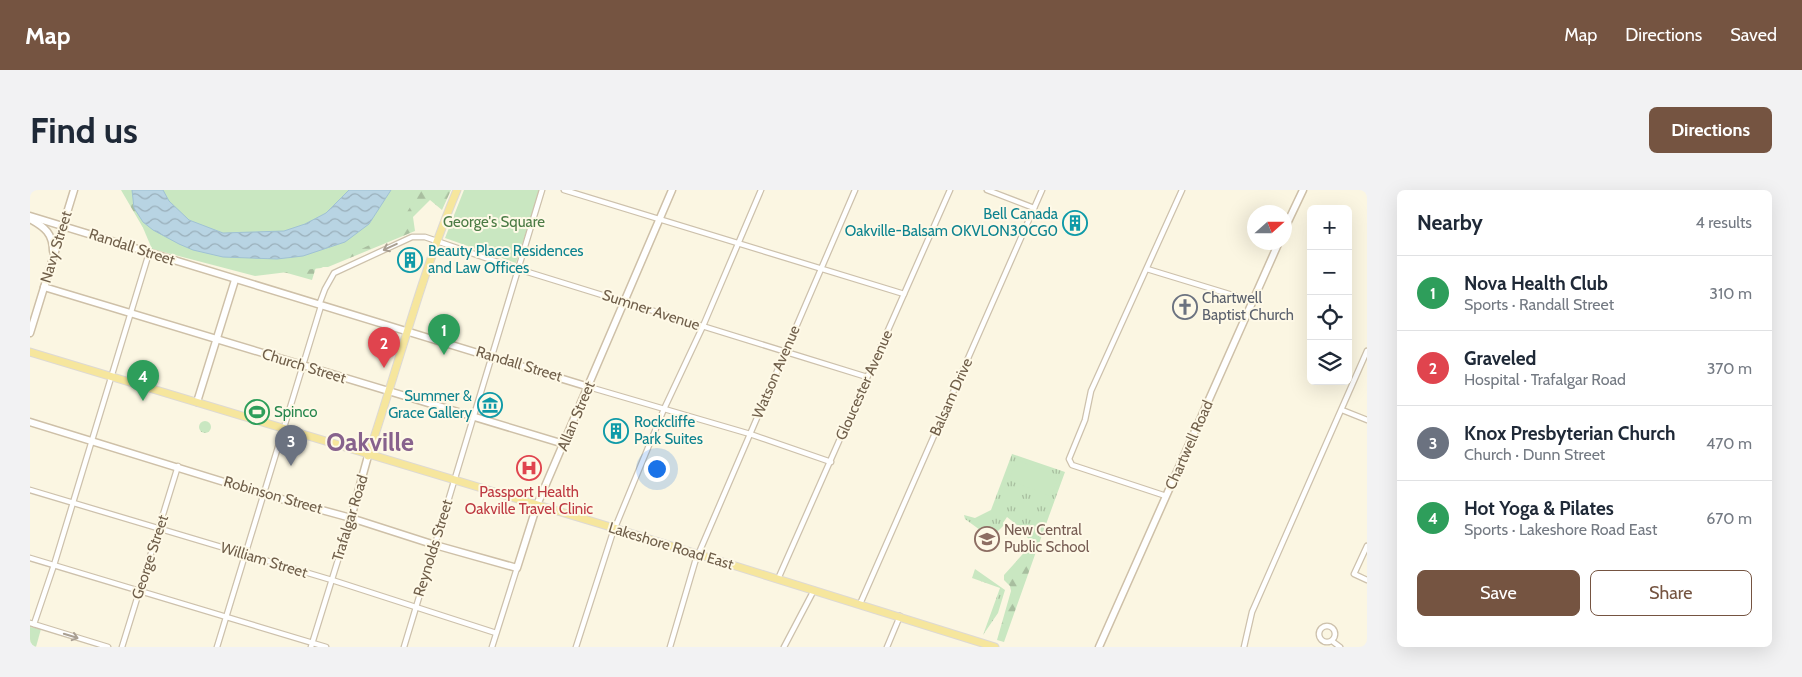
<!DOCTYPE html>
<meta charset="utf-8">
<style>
body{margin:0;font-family:Cabin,sans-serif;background:#f2f2f3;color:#1f2937}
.controls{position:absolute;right:15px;top:15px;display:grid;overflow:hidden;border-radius:8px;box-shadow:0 5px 20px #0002}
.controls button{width:45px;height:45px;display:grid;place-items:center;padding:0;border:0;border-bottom:1px solid #e0e1e3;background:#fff;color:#1f2937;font:25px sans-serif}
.compass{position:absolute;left:1217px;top:15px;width:45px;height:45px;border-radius:50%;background:#fff;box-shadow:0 5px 20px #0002;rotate:69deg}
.you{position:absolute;left:626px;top:278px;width:18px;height:18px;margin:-12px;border:4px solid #fff;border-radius:50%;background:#1a73e8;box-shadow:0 0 0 8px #1a73e833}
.badge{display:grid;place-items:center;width:32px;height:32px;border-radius:50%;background:#755441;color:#fff;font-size:16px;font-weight:700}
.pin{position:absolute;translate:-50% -41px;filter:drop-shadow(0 1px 2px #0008)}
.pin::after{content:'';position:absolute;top:26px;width:18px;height:15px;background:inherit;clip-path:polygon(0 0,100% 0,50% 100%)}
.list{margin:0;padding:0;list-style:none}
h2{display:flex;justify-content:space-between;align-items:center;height:65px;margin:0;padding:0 20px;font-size:21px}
h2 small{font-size:16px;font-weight:400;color:#747a83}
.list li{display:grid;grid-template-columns:32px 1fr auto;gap:15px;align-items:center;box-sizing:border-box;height:75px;padding:0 20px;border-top:1px solid #e0e1e3}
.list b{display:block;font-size:19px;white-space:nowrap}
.list p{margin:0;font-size:16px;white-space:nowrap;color:#747a83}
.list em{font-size:16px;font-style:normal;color:#747a83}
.actions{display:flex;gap:10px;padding:15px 20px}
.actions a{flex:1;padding:11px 0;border:1px solid #755441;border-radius:8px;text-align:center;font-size:18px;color:#755441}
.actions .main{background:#755441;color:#fff}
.icon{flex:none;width:28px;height:28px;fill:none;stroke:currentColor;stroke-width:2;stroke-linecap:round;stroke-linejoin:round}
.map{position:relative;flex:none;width:1337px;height:457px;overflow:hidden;border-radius:8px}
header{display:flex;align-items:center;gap:30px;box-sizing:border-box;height:70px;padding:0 25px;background:#755441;color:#fff}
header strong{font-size:24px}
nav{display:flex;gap:28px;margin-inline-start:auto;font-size:18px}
.intro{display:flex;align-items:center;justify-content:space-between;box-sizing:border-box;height:120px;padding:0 30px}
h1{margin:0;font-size:35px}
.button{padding:12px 22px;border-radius:8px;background:#755441;color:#fff;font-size:18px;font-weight:700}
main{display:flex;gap:30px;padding:0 30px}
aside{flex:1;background:#fff;border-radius:8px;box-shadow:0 5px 20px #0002}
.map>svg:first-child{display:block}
.grass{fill:url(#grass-tufts)}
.forest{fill:url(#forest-firs)}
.park{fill:#c9e7c1}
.water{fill:url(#water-waves);stroke:#9fc1d4}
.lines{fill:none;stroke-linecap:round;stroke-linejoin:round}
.street-casing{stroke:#cdc1ac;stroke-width:7}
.secondary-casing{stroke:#cec0a8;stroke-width:9}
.primary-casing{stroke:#ddd9d4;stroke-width:9}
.street{stroke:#fff;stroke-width:4.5}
.secondary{stroke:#fff;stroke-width:6}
.primary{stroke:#f6e69d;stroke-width:7}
.oneway{stroke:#a99f92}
.labels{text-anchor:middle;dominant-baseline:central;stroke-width:4;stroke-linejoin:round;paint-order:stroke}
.culture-label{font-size:15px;fill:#0d838f;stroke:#fef9e7;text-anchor:end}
.park-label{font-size:15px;fill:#4b7b45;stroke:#fef9e7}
.street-label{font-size:15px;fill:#705f4a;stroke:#fef9e7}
.worship-label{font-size:15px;fill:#5b616d;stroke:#fef9e7;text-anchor:start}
.leisure-label{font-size:15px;fill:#27864d;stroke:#fef9e7;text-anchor:start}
.health-label{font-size:15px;fill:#be3a42;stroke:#fef9e7}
.education-label{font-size:15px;fill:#785e54;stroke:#fef9e7;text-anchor:start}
.town-label{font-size:25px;font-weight:bold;fill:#87628d;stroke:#fef9e7}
</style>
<header>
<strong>Map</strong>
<nav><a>Map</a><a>Directions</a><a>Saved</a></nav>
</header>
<div class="intro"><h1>Find us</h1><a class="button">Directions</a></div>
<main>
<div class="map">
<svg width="1337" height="457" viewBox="0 0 1337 457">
<defs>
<pattern id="grass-tufts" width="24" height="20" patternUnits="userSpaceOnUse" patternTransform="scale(1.25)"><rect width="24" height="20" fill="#c9e7c1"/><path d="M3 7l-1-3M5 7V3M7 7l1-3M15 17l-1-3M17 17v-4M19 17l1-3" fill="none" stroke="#a8be9f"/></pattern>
<pattern id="forest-firs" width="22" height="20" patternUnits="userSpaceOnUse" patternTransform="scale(1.25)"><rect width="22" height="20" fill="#c9e7c1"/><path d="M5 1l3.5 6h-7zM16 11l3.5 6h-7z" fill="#a8be9f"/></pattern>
<pattern id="water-waves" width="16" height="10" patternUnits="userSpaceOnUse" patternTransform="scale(1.25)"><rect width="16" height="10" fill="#b8d4e3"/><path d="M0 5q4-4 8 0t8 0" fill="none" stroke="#9aafba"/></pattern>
</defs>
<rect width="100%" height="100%" fill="#fbf6e2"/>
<g class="grass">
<circle cx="175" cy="237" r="6"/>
<polygon points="982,264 1035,282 1007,359 1000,356 998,348 989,340 991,338 977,327 973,333 974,335 961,348 935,329 934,325 945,328 961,320"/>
<polygon points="945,379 975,400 968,423 953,445 970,398 942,388"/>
</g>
<g class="forest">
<polygon points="91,0 421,0 412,20 400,10 383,27 385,41 298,77 286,77 282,90 221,73 133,59 112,36"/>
<polygon points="1000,356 1007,359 974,452 967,450 981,401 980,396 974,390 974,385"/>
</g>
<g class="park">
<polygon points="97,0 391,0 363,44 291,78 225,86 122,59"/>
<polygon points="434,0 510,0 486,73 415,48"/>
<polygon points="986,270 1028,285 1021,306 979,290"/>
<polygon points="0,437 11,439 6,457 0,457"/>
</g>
<polygon class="water" points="102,0 133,0 139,11 159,30 193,43 254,41 275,34 296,23 319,0 361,0 339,34 315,52 273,66 247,69 193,67 163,60 149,54 123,40 113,32 104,18"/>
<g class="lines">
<defs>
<g id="street">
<polyline points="534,0 874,104"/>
<polyline points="957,0 1004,18"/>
<polyline points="1117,79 1222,111"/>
<polyline points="289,115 295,99 304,83 382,47 395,47 488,79 837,187"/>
<polyline points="559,197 720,244 801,272"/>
<polyline points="1312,220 1337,230"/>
<polyline points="0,300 305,391 466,443"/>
<polyline points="1136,306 1042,275 1039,269 1055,230 1061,201 1152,0"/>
<polyline points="1337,356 1324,384 1337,390"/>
<polyline points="0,368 296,457"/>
<polyline points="748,389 920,0"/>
<polyline points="830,414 1012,0"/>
<polyline points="0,433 78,457"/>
<polyline points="4,434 24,375 119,63"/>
<circle cx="1297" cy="444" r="8"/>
<polyline points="1302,451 1310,457"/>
<polyline points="92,457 148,276"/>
<polyline points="187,457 291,116"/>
<polyline points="281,457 321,328"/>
<polyline points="374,457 512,0"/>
<polyline points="462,457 487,378"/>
<polyline points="546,457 582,345 634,219 673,136 731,0"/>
<polyline points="640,457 665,372 825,0"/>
<polyline points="754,457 784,400"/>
<polyline points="857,457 870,426"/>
<polyline points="1214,457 1222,422 1337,161"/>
</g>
<g id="secondary">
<polyline points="0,26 559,197"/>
<path d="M 0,29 C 15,37 23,44 23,61"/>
<polyline points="1254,40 1273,0"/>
<polyline points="14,97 534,254"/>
<polyline points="0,143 44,0"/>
<polyline points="167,212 205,90"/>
<polyline points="0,232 233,304 321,328 405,355 487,378 507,315 642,0"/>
<polyline points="321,328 338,266"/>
<polyline points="1069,457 1249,52"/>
</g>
<g id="primary">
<polyline points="0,162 584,338 965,457"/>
<path d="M 338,266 C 368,177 391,86 427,0"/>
</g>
</defs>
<use href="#street" class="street-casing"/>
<use href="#secondary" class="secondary-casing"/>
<use href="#primary" class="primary-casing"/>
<use href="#street" class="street"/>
<use href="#secondary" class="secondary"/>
<use href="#primary" class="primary"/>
</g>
<defs><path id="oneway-shaft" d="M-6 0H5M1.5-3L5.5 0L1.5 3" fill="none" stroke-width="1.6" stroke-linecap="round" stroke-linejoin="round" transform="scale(1.25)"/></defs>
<g class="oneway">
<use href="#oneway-shaft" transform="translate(360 57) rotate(155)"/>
<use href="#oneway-shaft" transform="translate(41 446) rotate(17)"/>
</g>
<defs>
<symbol id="building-ring" viewBox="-11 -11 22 22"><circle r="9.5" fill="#fef9e7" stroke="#0f9aa8" stroke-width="1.5"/><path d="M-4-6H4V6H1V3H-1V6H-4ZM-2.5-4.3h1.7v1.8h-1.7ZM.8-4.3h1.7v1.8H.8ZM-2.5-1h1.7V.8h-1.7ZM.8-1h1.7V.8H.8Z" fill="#0f9aa8"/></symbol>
<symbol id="church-ring" viewBox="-11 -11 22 22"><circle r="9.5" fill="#fef9e7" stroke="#6b7280" stroke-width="1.5"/><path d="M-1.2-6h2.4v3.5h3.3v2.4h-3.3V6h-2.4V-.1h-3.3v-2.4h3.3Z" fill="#6b7280"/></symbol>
<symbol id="museum-ring" viewBox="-11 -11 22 22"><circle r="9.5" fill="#fef9e7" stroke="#0f9aa8" stroke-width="1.5"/><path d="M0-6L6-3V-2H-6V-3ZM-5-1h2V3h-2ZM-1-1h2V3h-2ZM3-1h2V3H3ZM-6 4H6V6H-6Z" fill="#0f9aa8"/></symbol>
<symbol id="stadium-ring" viewBox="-11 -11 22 22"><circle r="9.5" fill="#fef9e7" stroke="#2e9e5b" stroke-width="1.5"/><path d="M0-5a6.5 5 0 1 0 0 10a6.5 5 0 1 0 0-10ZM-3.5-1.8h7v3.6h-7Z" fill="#2e9e5b"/></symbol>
<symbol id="hospital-ring" viewBox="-11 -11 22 22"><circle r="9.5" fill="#fef9e7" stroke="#e0444e" stroke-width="1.5"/><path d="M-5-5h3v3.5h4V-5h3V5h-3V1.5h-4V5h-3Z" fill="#e0444e"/></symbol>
<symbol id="school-ring" viewBox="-11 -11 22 22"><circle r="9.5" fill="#fef9e7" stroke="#8d6e63" stroke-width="1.5"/><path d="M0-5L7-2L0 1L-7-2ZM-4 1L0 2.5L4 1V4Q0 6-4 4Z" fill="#8d6e63"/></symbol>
</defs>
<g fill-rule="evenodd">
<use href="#building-ring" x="1031" y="19" width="28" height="28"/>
<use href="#building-ring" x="366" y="56" width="28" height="28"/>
<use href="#church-ring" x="1141" y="103" width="28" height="28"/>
<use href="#museum-ring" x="446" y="201" width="28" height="28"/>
<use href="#stadium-ring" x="213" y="208" width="28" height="28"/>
<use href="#building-ring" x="572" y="227" width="28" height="28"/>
<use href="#hospital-ring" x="485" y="264" width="28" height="28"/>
<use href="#school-ring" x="943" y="335" width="28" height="28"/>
</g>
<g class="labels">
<g class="culture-label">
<text x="1028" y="24">Bell Canada<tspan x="1028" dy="17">Oakville-Balsam OKVLON30CG0</tspan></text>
<text x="398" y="61" text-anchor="start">Beauty Place Residences<tspan x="398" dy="17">and Law Offices</tspan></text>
<text x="442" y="206">Summer &amp;<tspan x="442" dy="17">Grace Gallery</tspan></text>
<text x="604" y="232" text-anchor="start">Rockcliffe<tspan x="604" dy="17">Park Suites</tspan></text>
</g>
<g class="park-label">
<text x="464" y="32">George's Square</text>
</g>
<g class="street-label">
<text transform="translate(26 57) rotate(-73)">Navy Street</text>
<text transform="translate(102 57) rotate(18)">Randall Street</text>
<text transform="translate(621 120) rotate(18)">Sumner Avenue</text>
<text transform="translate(489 174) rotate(17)">Randall Street</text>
<text transform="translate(274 176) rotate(17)">Church Street</text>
<text transform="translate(746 182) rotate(-67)">Watson Avenue</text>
<text transform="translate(834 195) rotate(-66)">Gloucester Avenue</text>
<text transform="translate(921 207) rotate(-66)">Balsam Drive</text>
<text transform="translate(546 226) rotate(-67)">Allan Street</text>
<text transform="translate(1159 255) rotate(-66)">Chartwell Road</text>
<text transform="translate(243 305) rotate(16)">Robinson Street</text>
<text transform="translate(320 328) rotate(-73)">Trafalgar Road</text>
<text transform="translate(641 356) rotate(17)">Lakeshore Road East</text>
<text transform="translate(403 358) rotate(-73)">Reynolds Street</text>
<text transform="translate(120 367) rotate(-72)">George Street</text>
<text transform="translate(234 370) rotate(17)">William Street</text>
</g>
<g class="worship-label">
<text x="1172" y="108">Chartwell<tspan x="1172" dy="17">Baptist Church</tspan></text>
</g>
<g class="leisure-label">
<text x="244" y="222">Spinco</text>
</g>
<g class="health-label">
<text x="499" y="302">Passport Health<tspan x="499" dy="17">Oakville Travel Clinic</tspan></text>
</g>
<g class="education-label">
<text x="974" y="340">New Central<tspan x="974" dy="17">Public School</tspan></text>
</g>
<g class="town-label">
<text x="340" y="252">Oakville</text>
</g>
</g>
</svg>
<div class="controls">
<button>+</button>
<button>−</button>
<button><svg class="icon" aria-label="locate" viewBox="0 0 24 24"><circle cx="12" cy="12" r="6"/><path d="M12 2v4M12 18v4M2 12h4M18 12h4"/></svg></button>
<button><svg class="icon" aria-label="layers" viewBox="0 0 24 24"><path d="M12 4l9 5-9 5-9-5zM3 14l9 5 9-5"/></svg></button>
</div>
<svg class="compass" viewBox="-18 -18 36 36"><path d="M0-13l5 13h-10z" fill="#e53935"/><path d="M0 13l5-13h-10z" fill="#747a83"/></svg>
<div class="you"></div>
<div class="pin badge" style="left:414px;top:165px;background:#2e9e5b">1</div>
<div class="pin badge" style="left:354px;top:178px;background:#e0444e">2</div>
<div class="pin badge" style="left:261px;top:276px;background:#6b7280">3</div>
<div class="pin badge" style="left:113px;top:211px;background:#2e9e5b">4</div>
</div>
<aside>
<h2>Nearby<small>4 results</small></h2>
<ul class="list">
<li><span class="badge" style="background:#2e9e5b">1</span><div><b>Nova Health Club</b><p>Sports · Randall Street</p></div><em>310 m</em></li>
<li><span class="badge" style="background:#e0444e">2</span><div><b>Graveled</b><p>Hospital · Trafalgar Road</p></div><em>370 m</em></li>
<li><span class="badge" style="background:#6b7280">3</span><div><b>Knox Presbyterian Church</b><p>Church · Dunn Street</p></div><em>470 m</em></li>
<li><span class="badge" style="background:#2e9e5b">4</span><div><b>Hot Yoga &amp; Pilates</b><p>Sports · Lakeshore Road East</p></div><em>670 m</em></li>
</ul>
<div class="actions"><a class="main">Save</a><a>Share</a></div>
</aside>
</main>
